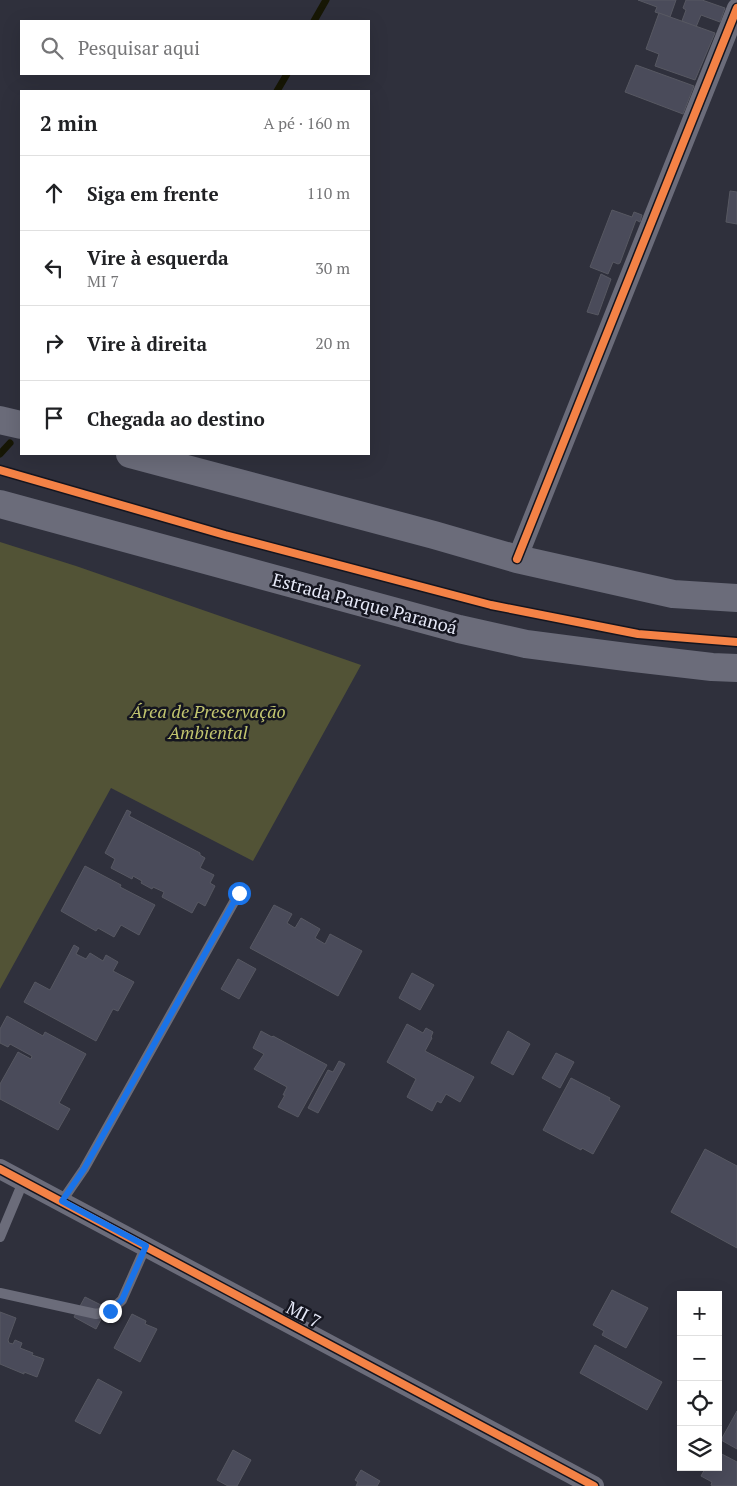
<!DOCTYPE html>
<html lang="pt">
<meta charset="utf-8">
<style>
body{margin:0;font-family:"PT Serif",serif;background:#f2f2f2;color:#202124}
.controls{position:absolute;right:15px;bottom:15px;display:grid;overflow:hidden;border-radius:0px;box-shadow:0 5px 20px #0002}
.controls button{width:45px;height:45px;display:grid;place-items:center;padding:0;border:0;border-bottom:1px solid #e0e0e0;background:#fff;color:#202124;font:25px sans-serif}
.stop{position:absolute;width:15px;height:15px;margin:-11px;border:4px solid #1a73e8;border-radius:50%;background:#fff}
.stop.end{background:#1a73e8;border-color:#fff;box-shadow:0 1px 5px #0008}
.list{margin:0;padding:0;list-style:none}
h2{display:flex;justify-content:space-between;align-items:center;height:65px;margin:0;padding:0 20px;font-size:21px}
h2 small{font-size:16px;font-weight:400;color:#757577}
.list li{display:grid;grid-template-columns:32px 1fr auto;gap:15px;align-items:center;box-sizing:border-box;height:75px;padding:0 20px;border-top:1px solid #e0e0e0}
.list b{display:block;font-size:19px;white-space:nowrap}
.list p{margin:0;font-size:16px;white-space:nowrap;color:#757577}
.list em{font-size:16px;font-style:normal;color:#757577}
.icon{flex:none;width:28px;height:28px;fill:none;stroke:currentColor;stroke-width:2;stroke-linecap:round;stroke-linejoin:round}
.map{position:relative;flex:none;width:737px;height:1486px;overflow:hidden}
.search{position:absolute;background:#fff;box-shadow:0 5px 20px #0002;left:20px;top:20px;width:350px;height:55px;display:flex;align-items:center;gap:12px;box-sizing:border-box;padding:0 18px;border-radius:0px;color:#757577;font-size:19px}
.panel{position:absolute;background:#fff;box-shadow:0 5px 20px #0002;left:20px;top:90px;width:350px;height:365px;border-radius:0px}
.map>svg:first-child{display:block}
.green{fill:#525336}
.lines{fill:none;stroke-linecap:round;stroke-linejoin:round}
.stream{stroke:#171705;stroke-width:7}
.building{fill:#4a4b5a;stroke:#575862}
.service{stroke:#6b6c7a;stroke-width:10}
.minor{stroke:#6b6c7a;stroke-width:20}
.primary{stroke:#6b6c7a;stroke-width:28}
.cycleway-casing{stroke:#14151f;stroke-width:11}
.cycleway{stroke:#f48246;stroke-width:8}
.route{stroke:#1a73e8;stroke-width:6}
.labels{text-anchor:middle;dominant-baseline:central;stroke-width:5;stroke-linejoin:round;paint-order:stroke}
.street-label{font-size:18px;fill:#e5e8f7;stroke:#14151f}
.park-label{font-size:18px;font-style:italic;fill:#c2c56f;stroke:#14151f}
</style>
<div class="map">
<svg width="737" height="1486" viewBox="0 0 737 1486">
<rect width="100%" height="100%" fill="#2f303c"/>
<polygon class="green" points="0,542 76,566 361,665 253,861 111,788 0,989"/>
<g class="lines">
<g class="stream">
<polyline points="314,21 326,0"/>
<polyline points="277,91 287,74"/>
<polyline points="0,454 10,443"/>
</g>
</g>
<g class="building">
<polygon points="638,0 676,0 670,17 655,12 657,7"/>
<polygon points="686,0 702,0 725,8 720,22 701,15 696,27 682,21 686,10 683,8"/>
<polygon points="659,13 715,33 695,80 655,66 659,54 646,49"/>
<polygon points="636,65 694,86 683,114 625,92"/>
<polygon points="730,191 737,192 737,224 726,222"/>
<polygon points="612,210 632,217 634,212 642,215 640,222 636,220 620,263 618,264 613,262 608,274 590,267"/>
<polygon points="601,274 611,279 598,315 587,312"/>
<polygon points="127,810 131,812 129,816 200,853 200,855 205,858 200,868 214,875 210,883 215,886 205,906 198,902 192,913 162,897 164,892 153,887 152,889 141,883 142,881 133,876 132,879 111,868 115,859 105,853"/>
<polygon points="85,866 121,885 120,887 155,905 139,935 121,925 114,937 98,928 96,931 61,911"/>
<polygon points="274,905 292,914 287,923 295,928 301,918 320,929 315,938 325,944 330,934 362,951 338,996 250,948"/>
<polygon points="74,945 79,948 76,954 86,959 90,953 103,961 106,955 118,962 113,971 134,982 118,1011 113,1009 96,1041 24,1002 35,982 50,990"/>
<polygon points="238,959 256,969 239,999 221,989"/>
<polygon points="412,973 434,985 420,1010 399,998"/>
<polygon points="7,1016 43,1036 45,1032 86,1054 59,1103 70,1109 58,1130 0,1099 0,1084 18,1052 31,1059 32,1056 10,1044 8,1047 0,1043 0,1029"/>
<polygon points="407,1024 423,1033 426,1028 433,1032 431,1037 432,1038 425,1051 474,1077 460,1102 446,1094 441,1103 437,1101 432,1111 407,1097 416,1079 387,1062"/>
<polygon points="261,1031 272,1037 273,1036 327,1065 298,1117 278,1107 285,1095 283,1095 287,1087 254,1069 264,1054 253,1048"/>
<polygon points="508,1031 530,1044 513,1075 491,1063"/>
<polygon points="556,1053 574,1062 560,1088 542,1078"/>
<polygon points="339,1061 345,1064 318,1113 308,1108 328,1070 333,1072"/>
<polygon points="571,1078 610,1098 609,1100 620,1106 593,1154 582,1148 581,1150 543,1130"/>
<polygon points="705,1149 737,1166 737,1248 671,1212"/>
<polygon points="612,1290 648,1308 626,1348 602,1335 604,1331 593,1325"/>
<polygon points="85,1297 107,1308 96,1329 74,1317"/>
<polygon points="0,1312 16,1318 8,1340 9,1343 13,1344 15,1340 22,1343 20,1348 33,1353 32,1355 44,1359 37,1377 24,1372 24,1374 0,1364"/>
<polygon points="132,1314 146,1321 145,1324 157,1329 140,1362 114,1348"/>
<polygon points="595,1345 662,1382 647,1410 580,1373"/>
<polygon points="98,1379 122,1392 100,1434 75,1421"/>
<polygon points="737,1411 737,1449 721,1440"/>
<polygon points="233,1450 251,1460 237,1486 228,1486 217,1480"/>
<polygon points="718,1452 737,1462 737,1486 713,1486 711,1485 712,1482 701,1476 706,1467 718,1467"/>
<polygon points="361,1470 380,1481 377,1486 356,1486 358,1482 355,1480"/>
</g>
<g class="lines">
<g class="service">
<polyline points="62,1201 84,1169 239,893"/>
<polyline points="0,1237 23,1182"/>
<polyline points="0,1293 96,1314 110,1311 122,1300 146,1246"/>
</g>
<g class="minor">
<polyline points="517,559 737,8"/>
<polyline points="0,1169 594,1486"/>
</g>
<g class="primary">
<polyline points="0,420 21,425"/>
<polyline points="130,454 434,535 517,559 673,594 737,598"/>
<polyline points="0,504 459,629 526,644 626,657 712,667 737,668"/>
</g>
<defs>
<g id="cycleway">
<polyline points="0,470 225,535 491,605 638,634 737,642"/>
<polyline points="517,559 737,8"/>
<polyline points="0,1169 594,1486"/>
</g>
</defs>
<use href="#cycleway" class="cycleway-casing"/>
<use href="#cycleway" class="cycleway"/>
</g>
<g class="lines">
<polyline class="route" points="110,1311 122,1300 146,1246 62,1201 84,1169 239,893"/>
</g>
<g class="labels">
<g class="street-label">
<text transform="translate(365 603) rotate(15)">Estrada Parque Paranoá</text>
<text transform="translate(304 1314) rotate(28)">MI 7</text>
</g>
<g class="park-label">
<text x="208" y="711">Área de Preservação<tspan x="208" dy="21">Ambiental</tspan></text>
</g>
</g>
</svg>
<div class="controls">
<button>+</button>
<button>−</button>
<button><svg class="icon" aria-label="locate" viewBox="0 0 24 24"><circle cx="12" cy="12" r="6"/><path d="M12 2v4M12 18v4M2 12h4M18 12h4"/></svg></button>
<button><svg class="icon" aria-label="layers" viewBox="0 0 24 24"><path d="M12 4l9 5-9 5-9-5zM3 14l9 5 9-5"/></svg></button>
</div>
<div class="stop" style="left:239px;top:893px"></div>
<div class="stop end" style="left:110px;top:1311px"></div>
<div class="search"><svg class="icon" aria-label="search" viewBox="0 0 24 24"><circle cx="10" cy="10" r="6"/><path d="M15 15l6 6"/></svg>Pesquisar aqui</div>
<section class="panel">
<h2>2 min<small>A pé · 160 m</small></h2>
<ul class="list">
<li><svg class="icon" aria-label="ahead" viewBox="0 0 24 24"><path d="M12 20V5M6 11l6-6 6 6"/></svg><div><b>Siga em frente</b></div><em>110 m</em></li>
<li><svg class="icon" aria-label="left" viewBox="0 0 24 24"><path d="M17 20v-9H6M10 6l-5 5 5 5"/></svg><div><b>Vire à esquerda</b><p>MI 7</p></div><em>30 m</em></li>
<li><svg class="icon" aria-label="right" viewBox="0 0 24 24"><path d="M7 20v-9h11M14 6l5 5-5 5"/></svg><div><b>Vire à direita</b></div><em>20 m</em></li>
<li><svg class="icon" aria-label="arrive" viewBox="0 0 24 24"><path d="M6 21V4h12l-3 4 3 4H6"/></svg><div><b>Chegada ao destino</b></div></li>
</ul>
</section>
</div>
